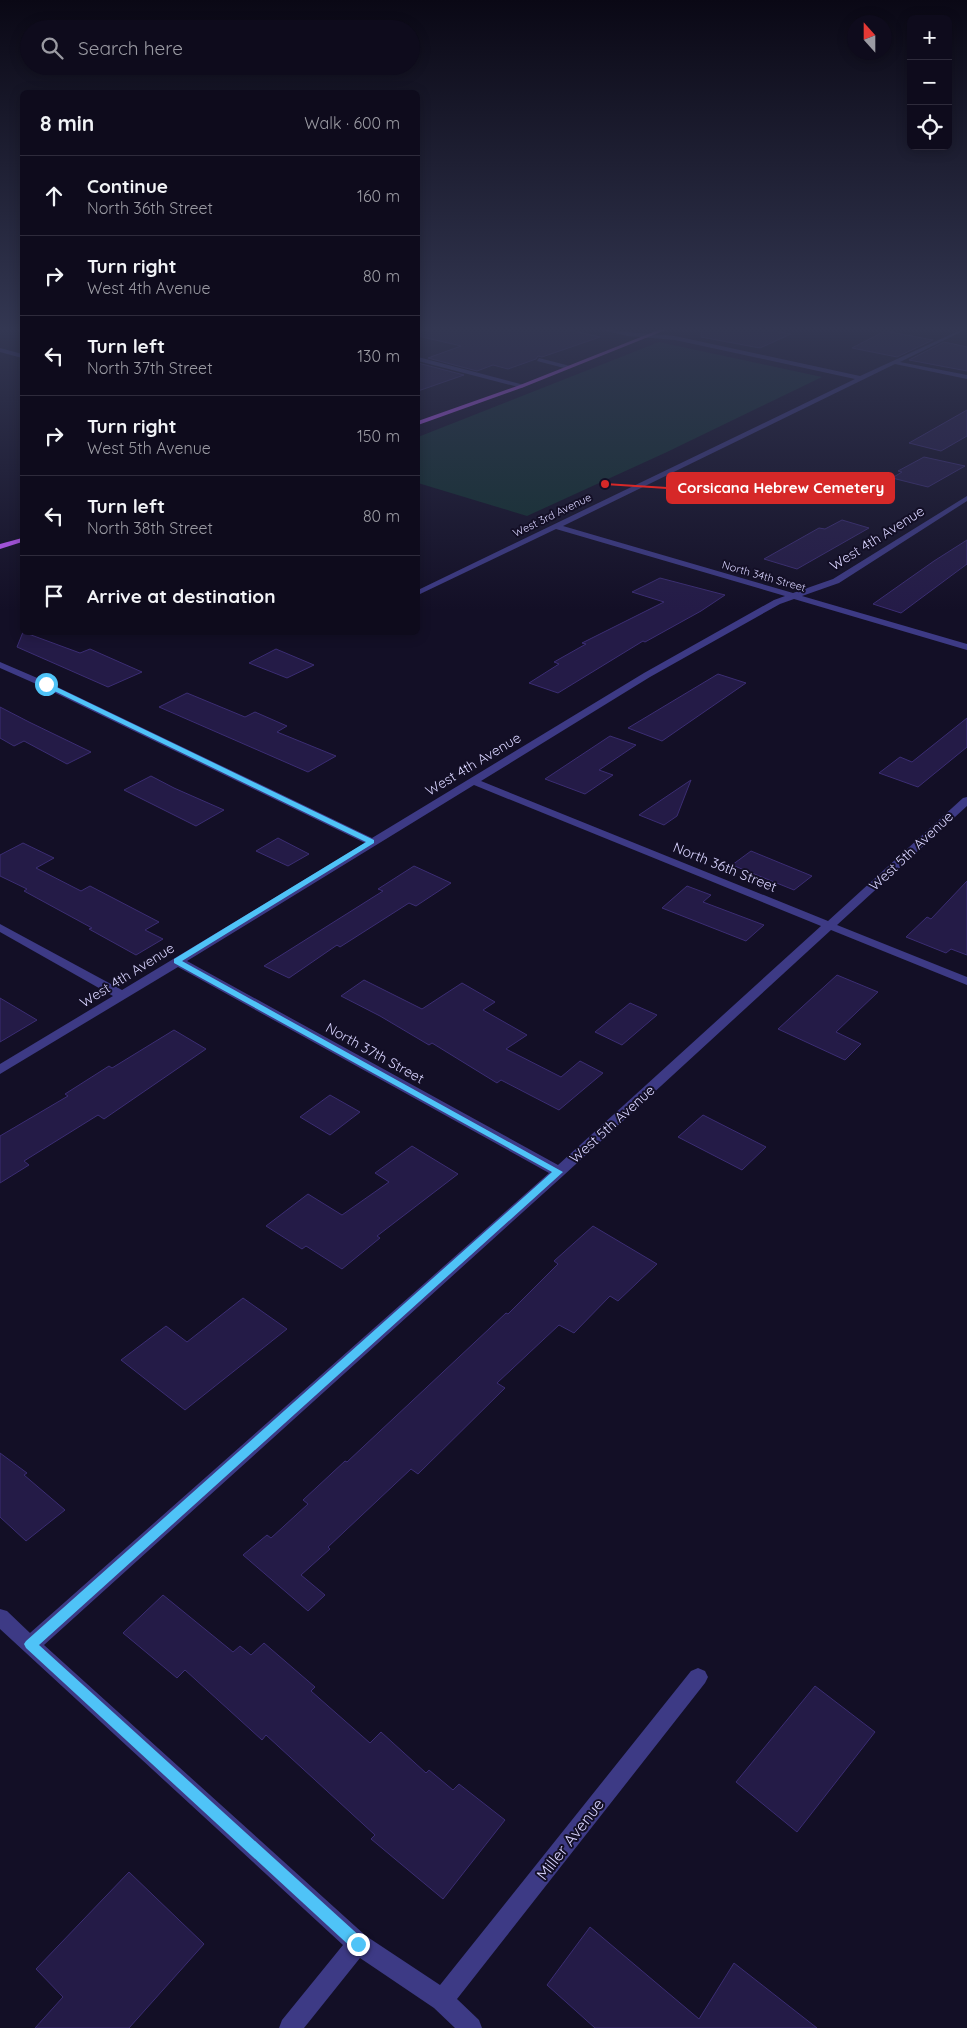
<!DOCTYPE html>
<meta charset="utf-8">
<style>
body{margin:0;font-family:Quicksand,sans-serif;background:#171425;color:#f1f3f6}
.controls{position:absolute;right:15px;top:15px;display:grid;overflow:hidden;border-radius:8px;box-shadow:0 2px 12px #0003}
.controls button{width:45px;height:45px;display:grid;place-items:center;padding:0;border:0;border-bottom:1px solid #2e2b3b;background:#0e0b1c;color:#f1f3f6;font:25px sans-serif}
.compass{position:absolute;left:847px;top:15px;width:45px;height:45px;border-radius:50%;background:#0e0b1c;box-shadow:0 2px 12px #0003;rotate:339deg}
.stop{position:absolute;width:15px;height:15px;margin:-11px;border:4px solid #4fc3f7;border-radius:50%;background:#fff}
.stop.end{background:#4fc3f7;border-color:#fff;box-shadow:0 1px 5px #0008}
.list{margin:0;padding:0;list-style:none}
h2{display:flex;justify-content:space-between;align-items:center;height:65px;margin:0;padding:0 20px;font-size:21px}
h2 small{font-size:16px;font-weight:400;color:#9b9ba3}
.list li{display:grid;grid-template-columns:32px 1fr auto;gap:15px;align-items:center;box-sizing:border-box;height:80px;padding:0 20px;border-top:1px solid #2e2b3b}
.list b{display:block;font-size:19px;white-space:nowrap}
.list p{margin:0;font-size:16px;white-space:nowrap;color:#9b9ba3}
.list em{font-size:16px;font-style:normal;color:#9b9ba3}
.icon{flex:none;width:28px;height:28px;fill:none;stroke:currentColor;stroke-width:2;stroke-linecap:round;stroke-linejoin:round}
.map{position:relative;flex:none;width:967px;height:2028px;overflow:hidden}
.search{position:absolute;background:#0e0b1c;box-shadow:0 2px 12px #0003;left:20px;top:20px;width:400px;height:55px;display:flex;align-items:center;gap:12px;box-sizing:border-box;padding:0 18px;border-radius:28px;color:#9b9ba3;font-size:19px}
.panel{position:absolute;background:#0e0b1c;box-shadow:0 2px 12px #0003;left:20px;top:90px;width:400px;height:545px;border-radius:8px}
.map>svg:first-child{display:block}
.green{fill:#12302f}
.building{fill:#241b47;stroke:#3b2d73}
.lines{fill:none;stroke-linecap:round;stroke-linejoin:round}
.lane{fill:#3d3a85;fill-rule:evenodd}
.street{fill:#3d3a85;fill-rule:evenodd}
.primary{fill:#c25bff;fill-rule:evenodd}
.route{fill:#4fc3f7}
.labels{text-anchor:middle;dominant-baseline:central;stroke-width:4;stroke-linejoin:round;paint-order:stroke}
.far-street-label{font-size:11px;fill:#d9d4ff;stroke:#130f26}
.street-label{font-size:14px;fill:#d9d4ff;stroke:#130f26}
.near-street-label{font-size:16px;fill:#d9d4ff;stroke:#130f26}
.leader{fill:none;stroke:#d62828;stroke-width:2}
.callout-dot{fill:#d62828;stroke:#130f26;stroke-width:2}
.callout{fill:#d62828;stroke:#d62828;stroke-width:2}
.callout-label{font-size:15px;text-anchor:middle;font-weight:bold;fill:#fff}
</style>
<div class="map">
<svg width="967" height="2028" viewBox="0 0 967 2028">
<rect width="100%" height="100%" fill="#130f26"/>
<polygon class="green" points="659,342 822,377 667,452 527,516 418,483 418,437"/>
<g class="building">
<polygon points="439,327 556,327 600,337 542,357 538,356 536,359 508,369 493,365 477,371 428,358 461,346 418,336"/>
<polygon points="702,327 754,327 791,334 760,348 701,337"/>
<polygon points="885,331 933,340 897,357 852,348"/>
<polygon points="944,342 967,347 967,371 909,360"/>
<polygon points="418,363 464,375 418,391"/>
<polygon points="967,410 967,436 941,451 909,443"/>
<polygon points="924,457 965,466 928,487 892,478 902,472 898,471"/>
<polygon points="842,520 869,528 797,569 764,559 819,528 825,529"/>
<polygon points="967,540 967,564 901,613 873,604 934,561"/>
<polygon points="660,578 725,595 701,611 645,642 643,641 558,693 529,683 559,664 554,662 586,644 582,643 664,602 632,592"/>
<polygon points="23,632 80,653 90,649 142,672 108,687 17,647"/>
<polygon points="276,649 314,665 287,678 249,663"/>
<polygon points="718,674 746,683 662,741 628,728"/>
<polygon points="187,693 245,717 255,712 287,726 277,732 336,756 308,772 159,707"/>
<polygon points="0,707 29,722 91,752 67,764 24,741 14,746 0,738"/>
<polygon points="967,718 967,747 918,787 879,773 900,757 912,762"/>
<polygon points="610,736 636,745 599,770 613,775 585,794 545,779"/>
<polygon points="151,776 174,788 224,810 196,826 124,790"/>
<polygon points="691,780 677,816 664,825 639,815"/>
<polygon points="278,838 309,854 288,866 256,851"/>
<polygon points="23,843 54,858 36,868 81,891 90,886 159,922 145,930 163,939 136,955 89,929 92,928 24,891 27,889 0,876 0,855"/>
<polygon points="751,851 812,876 794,890 732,865"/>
<polygon points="414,866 451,883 416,906 409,903 340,947 337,945 289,978 264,966 383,891 378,889"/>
<polygon points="967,881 967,955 951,949 946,953 906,937 927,917 931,919"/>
<polygon points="687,886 711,895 703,902 764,925 746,941 662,908"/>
<polygon points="837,975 878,992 836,1032 861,1044 845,1060 778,1029"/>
<polygon points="364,980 422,1009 462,983 495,1002 483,1010 527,1035 506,1049 561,1077 580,1061 603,1073 559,1110 501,1080 497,1083 432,1043 429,1045 380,1016 341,996"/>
<polygon points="0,998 37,1020 0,1042"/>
<polygon points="630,1003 657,1015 622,1045 595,1032"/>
<polygon points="174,1030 206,1049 104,1119 98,1115 24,1161 29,1165 0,1183 0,1136 68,1096 65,1094 109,1066 112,1068"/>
<polygon points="330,1095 360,1112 330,1135 300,1117"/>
<polygon points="703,1115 766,1147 742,1170 678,1137"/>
<polygon points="412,1146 458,1174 377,1236 380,1238 342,1269 306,1246 302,1249 266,1226 308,1194 342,1215 389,1182 375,1173"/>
<polygon points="593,1226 657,1264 618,1301 610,1296 574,1333 559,1325 497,1383 505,1388 418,1474 411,1469 328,1547 330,1549 301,1575 325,1595 308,1611 243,1555 267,1535 271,1538 308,1504 303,1500 345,1461 347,1462 506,1313 508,1314 558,1264 554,1261"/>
<polygon points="243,1298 287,1329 185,1410 121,1360 166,1326 187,1342"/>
<polygon points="0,1453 27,1473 24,1475 65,1510 26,1541 0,1517"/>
<polygon points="163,1595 233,1652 240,1646 251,1655 264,1643 315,1687 311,1691 370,1743 381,1732 426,1773 429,1770 453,1790 459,1784 505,1820 443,1899 371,1839 375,1835 266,1735 262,1740 185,1670 177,1678 123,1633"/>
<polygon points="815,1686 875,1732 797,1832 736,1782"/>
<polygon points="129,1872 204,1944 129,2028 35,2028 63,1997 36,1969"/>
<polygon points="590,1927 699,2019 734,1963 817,2028 595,2028 547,1985"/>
</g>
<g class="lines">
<polygon class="lane" points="539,358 570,366 571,367 568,369 537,361"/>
<g class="street">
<polygon points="430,327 437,327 418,334 418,330"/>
<path d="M 593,327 L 628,332 L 675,336 L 860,376 L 967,327 L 967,329 L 900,362 L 967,375 L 967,379 L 895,364 L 563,526 L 793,593 L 833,579 L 967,496 L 967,501 L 839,583 L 802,596 L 967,644 L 967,650 L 794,599 L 780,604 L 650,677 L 481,781 L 828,921 L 963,798 L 967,797 L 967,806 L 837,925 L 967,977 L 967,985 L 831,930 L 564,1175 L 44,1645 L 366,1936 L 440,1985 L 691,1671 L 698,1668 L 705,1671 L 708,1677 L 705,1683 L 457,1999 L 479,2020 L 482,2028 L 455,2028 L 434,2008 L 360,1958 L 304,2028 L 279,2028 L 282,2020 L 343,1945 L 0,1629 L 0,1609 L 7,1611 L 30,1633 L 549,1173 L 178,967 L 0,1074 L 0,1064 L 113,996 L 0,932 L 0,924 L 122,990 L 365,843 L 43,687 L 0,668 L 0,662 L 49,683 L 372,838 L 644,673 L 774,600 L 785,596 L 556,529 L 418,595 L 418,590 L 855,379 L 675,340 L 628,336 L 593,328 ZM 474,785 L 821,926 L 558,1165 L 187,961 Z"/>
<polygon points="0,348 22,354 22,358 0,352"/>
<polygon points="418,357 524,385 525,386 522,388 418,361"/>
</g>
<g class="primary">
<polygon points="666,327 673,327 524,387 418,425 418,421 520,385"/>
<polygon points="22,538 22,542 0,549 0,544"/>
</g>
</g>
<linearGradient id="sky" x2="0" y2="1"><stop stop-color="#0a0815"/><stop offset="0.54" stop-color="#333752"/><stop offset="1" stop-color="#333752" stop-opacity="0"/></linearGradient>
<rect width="967" height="610" fill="url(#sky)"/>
<polygon class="route" points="44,683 48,683 374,840 374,843 182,961 563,1172 39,1645 363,1939 365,1944 363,1949 358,1951 353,1949 26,1648 24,1644 26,1641 552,1172 174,963 174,959 366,842 44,686"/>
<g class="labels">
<g class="far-street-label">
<text transform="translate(552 515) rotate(-26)">West 3rd Avenue</text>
<text transform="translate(764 576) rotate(16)">North 34th Street</text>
</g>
<g class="street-label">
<text transform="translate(877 538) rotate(-32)">West 4th Avenue</text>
<text transform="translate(473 764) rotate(-31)">West 4th Avenue</text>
<text transform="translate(911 851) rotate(-43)">West 5th Avenue</text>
<text transform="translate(725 867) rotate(22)">North 36th Street</text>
<text transform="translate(127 975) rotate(-32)">West 4th Avenue</text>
<text transform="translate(375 1053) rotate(29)">North 37th Street</text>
<text transform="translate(612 1124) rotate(-42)">West 5th Avenue</text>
</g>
<g class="near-street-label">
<text transform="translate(570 1839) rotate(-52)">Miller Avenue</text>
</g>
</g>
<path class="leader" d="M605 484L667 488"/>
<circle class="callout-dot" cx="605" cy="484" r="5"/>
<rect class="callout" x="667" y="473" width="227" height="30" rx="5"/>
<g class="callout-label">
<text x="781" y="493">Corsicana Hebrew Cemetery</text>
</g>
</svg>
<div class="controls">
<button>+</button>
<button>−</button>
<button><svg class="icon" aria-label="locate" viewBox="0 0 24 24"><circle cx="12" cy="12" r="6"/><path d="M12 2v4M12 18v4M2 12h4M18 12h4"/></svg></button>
</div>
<svg class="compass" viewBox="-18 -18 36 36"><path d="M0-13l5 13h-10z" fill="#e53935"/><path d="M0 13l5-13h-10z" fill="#9b9ba3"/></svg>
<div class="stop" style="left:46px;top:684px"></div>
<div class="stop end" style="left:358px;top:1944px"></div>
<div class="search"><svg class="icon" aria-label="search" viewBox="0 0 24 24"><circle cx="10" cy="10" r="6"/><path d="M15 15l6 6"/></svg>Search here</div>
<section class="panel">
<h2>8 min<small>Walk · 600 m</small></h2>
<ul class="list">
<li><svg class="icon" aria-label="ahead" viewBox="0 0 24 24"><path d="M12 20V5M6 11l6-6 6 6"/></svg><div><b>Continue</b><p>North 36th Street</p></div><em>160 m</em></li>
<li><svg class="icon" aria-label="right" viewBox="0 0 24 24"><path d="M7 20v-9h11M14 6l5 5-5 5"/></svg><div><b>Turn right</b><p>West 4th Avenue</p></div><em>80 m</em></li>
<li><svg class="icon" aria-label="left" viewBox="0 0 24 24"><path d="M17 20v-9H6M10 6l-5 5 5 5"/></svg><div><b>Turn left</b><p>North 37th Street</p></div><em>130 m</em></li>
<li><svg class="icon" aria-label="right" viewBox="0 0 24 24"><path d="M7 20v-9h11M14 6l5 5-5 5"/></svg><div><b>Turn right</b><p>West 5th Avenue</p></div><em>150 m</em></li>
<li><svg class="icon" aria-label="left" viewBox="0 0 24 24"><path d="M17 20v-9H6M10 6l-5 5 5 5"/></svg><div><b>Turn left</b><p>North 38th Street</p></div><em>80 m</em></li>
<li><svg class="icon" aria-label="arrive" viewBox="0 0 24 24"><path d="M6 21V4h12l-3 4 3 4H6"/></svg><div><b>Arrive at destination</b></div></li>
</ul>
</section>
</div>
